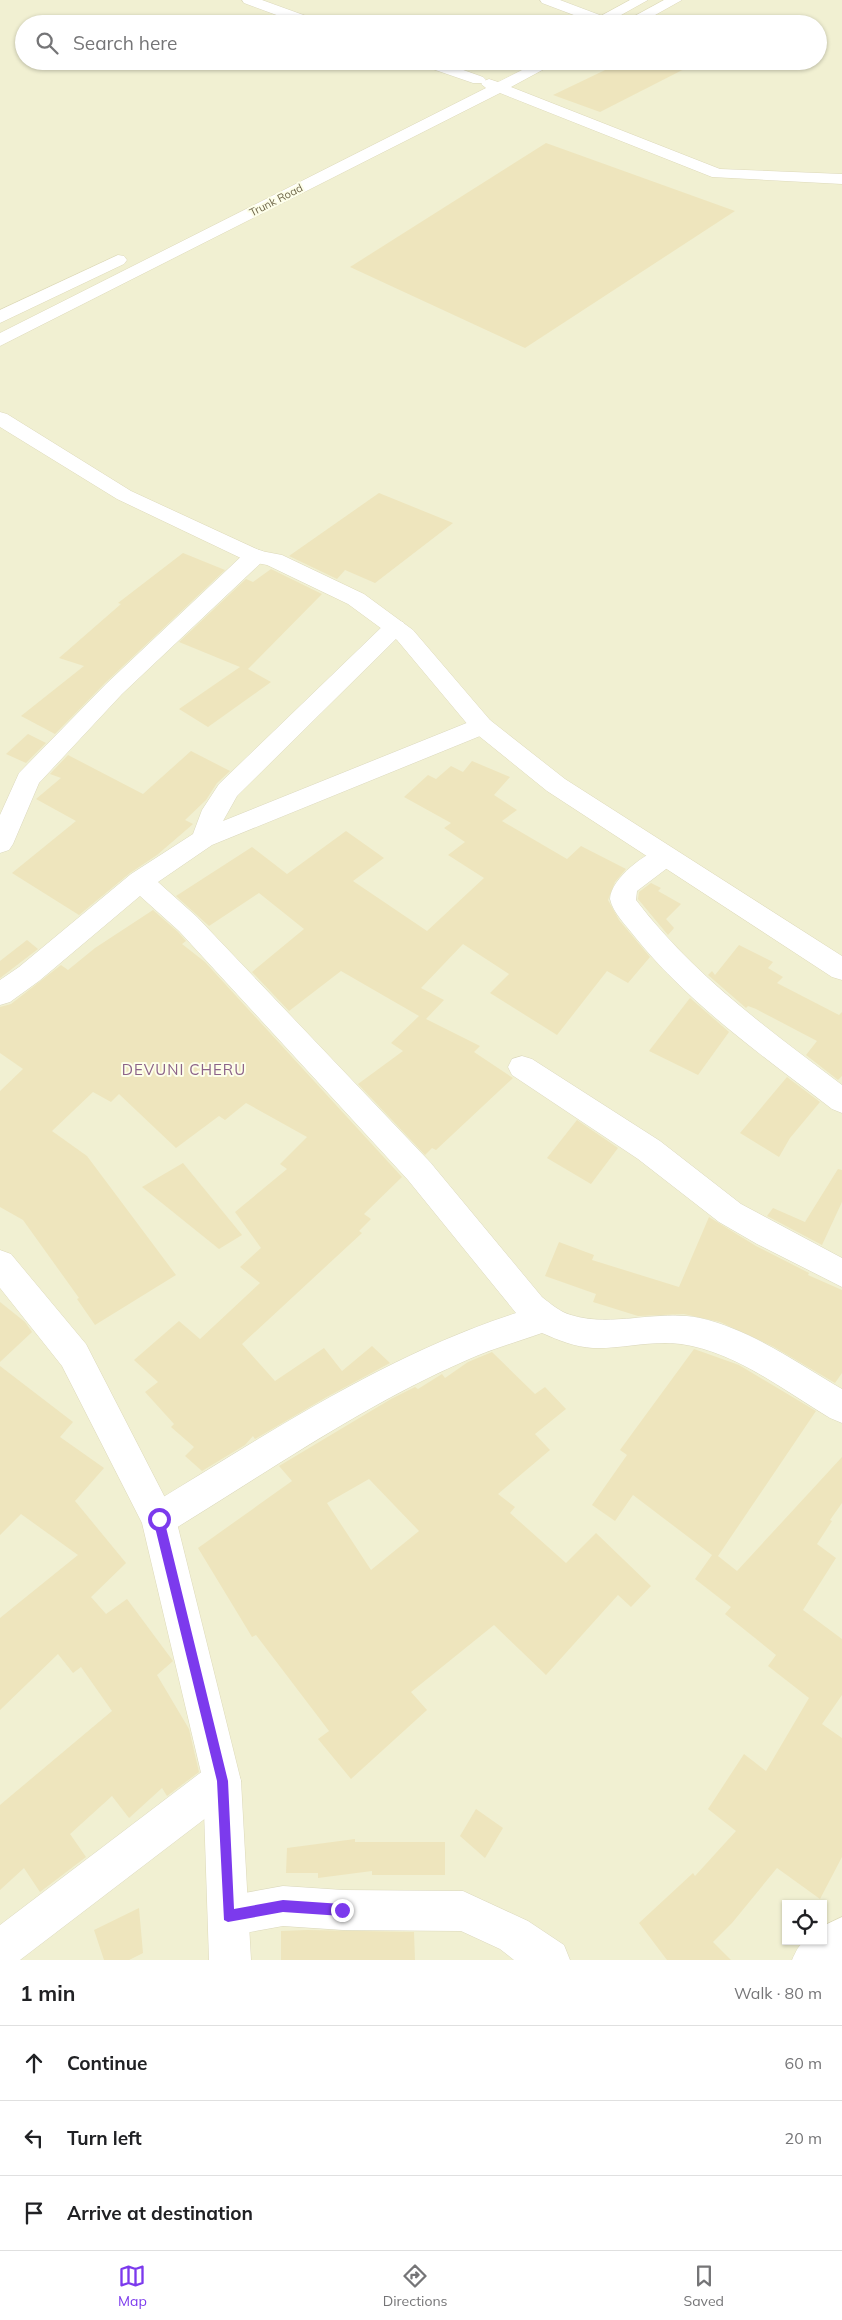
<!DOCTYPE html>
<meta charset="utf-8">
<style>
body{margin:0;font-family:Mulish,sans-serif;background:#f2f2f2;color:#202124}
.controls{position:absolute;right:15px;bottom:15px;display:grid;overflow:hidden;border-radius:0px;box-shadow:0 1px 4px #0004}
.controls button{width:45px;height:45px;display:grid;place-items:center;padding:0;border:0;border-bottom:1px solid #e0e0e0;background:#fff;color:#202124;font:25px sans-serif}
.stop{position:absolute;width:15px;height:15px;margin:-11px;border:4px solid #7c3aed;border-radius:50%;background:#fff}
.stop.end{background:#7c3aed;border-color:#fff;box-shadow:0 1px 5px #0008}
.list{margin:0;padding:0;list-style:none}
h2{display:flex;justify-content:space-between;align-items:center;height:65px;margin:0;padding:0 20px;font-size:21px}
h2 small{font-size:16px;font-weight:400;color:#757577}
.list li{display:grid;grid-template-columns:32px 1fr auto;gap:15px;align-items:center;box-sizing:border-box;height:75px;padding:0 20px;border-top:1px solid #e0e0e0}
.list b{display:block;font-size:19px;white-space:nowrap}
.list em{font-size:16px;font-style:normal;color:#757577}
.icon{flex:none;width:28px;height:28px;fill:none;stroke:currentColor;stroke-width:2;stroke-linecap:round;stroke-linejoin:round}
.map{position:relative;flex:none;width:842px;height:1960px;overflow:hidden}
.search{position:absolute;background:#fff;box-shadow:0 1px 4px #0004;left:15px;right:15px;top:15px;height:55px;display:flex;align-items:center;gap:12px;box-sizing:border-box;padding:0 18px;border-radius:28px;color:#757577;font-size:19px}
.sheet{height:290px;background:#fff}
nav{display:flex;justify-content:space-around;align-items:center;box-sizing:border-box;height:70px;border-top:1px solid #e0e0e0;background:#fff;font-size:14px;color:#757577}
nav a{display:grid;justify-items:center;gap:2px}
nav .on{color:#7c3aed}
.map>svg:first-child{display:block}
.residential{fill:#f1f0d2;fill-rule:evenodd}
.building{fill:#eee5bd;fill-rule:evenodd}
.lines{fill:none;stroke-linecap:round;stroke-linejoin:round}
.street-casing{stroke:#dbd8bd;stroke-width:1}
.secondary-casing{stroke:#ddd9b9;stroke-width:1}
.street{fill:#fff;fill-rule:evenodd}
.secondary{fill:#fff;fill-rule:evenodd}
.route{fill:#7c3aed}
.labels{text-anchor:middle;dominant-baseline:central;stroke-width:4;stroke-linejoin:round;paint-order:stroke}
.far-street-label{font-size:11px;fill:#70684b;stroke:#fdfee9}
.neighbourhood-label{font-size:15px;letter-spacing:1px;fill:#8c6389;stroke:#fdfee9}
</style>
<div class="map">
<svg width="842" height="1960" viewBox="0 0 842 1960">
<rect width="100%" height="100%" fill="#f9fae3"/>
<path class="residential" d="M 0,0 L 842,0 L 842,1960 L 0,1960 ZM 24,24 L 818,24 L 818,61 L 24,61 ZM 786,1904 L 823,1904 L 823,1941 L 786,1941 Z"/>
<g class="building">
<polygon points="624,61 700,61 600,112 553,95"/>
<polygon points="546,143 735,211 525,348 350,267"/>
<polygon points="379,493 453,523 375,583 345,570 337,579 289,556"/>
<polygon points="183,553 225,570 105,683 55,734 21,716 84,666 59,658 121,604 118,603"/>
<polygon points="271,569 322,594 248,669 271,682 208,727 179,709 240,667 179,642 246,579 253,582"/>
<polygon points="28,734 46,743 26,763 6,754"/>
<polygon points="191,751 230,771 217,783 206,800 185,820 193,824 157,855 130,873 79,915 12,873 76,821 36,799 61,778 50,774 68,755 143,794"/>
<polygon points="472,761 510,777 494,795 517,810 502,821 567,859 581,846 626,869 615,882 608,900 619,920 650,957 628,983 607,971 557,1035 490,993 509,974 463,944 421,988 444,1000 426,1019 480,1046 474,1052 513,1078 436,1150 432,1148 425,1155 358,1084 403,1051 391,1043 419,1016 341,971 289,1011 252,972 304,929 259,893 209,926 176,896 252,847 287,874 346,831 384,858 353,881 427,931 484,878 448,855 465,842 444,828 451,823 404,797 428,775 436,779 451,766 463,772"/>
<polygon points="651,883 661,888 658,891 681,904 666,919 674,928 668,935 638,899 639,892"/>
<polygon points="153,910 178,932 186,941 182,944 205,962 402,1177 364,1214 371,1219 359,1231 362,1233 242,1344 275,1381 324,1348 342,1371 372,1346 390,1363 325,1398 255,1439 253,1436 245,1445 202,1471 185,1456 194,1447 171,1427 174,1424 145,1392 158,1382 134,1360 179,1321 200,1339 260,1283 240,1267 261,1248 235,1212 287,1169 280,1164 307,1137 246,1103 225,1120 219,1116 176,1148 119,1094 111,1102 93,1092 52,1131 87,1156 176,1275 95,1325 77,1299 79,1298 23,1220 0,1207 0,1091 23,1069 0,1053 0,1007 11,1004 61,965 68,970 95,948"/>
<polygon points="27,940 38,949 0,978 0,961"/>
<polygon points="739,945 773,962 768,968 783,977 777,983 839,1015 842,1012 842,1076 838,1080 806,1055 817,1041 756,1009 748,1006 746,1008 708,975 712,971 715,975"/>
<polygon points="690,998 729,1032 698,1075 649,1051"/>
<polygon points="787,1077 820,1102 790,1138 779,1157 740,1133"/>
<polygon points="577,1120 618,1148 591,1184 547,1158"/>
<polygon points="183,1163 242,1235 219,1249 142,1187"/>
<polygon points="838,1169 842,1170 842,1202 822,1245 767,1216 773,1208 805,1222"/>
<polygon points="709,1217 756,1246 809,1273 808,1275 842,1290 842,1373 835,1383 774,1347 720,1322 684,1314 638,1316 593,1302 596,1294 545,1276 559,1242 594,1255 592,1260 679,1287"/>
<polygon points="0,1302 25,1322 32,1332 0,1362"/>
<polygon points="694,1349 739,1365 816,1411 718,1556 737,1571 842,1457 842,1503 830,1520 832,1521 817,1544 836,1558 803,1610 842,1639 842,1695 822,1724 842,1738 842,1857 820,1899 777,1868 732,1923 713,1942 731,1960 667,1960 639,1923 693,1873 695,1876 736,1831 708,1809 744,1754 766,1771 809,1698 768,1666 776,1655 725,1614 731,1607 695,1579 712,1555 633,1495 615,1521 592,1505 627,1455 620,1450"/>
<path d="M 492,1352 L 535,1394 L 545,1387 L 566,1409 L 535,1434 L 550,1450 L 498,1494 L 515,1507 L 510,1513 L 566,1563 L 596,1533 L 651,1586 L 631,1607 L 618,1595 L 546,1675 L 494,1625 L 411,1692 L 427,1710 L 351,1779 L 318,1739 L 329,1731 L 256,1635 L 252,1637 L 198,1548 L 292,1481 L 279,1466 L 391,1399 L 415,1387 L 418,1389 L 442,1374 L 445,1378 L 468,1362 ZM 369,1479 L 419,1531 L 371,1570 L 327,1503 Z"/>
<polygon points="0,1366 73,1422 60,1437 104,1468 75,1501 126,1563 91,1597 106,1614 127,1599 173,1661 157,1675 189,1729 199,1772 167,1796 162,1788 129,1818 112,1796 70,1834 86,1857 40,1892 24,1868 0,1890 0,1805 112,1711 81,1667 73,1673 58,1654 0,1710 0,1618 78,1555 21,1514 0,1535"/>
<polygon points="476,1809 503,1828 485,1858 460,1836"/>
<polygon points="355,1839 355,1842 445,1842 445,1875 372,1875 372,1871 318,1878 318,1873 286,1873 287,1848"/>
<polygon points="139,1908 143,1953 129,1960 104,1960 94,1930"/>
<polygon points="307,1930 414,1932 415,1960 281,1960 281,1931"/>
</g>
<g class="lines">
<defs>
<g id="street">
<polygon points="242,0 262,0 320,21 322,24 301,24 244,3"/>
<polygon points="540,0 560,0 605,17 607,20 605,23 595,23 542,3"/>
<polygon points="416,61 438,61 483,77 486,80 483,83 473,83 418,64"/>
<polygon points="255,549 263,551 266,556 263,561 122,694 39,783 13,844 9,850 0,853 0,815 19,773 106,684 247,551"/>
<path d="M 395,620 L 403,622 L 406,627 L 403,632 L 237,796 L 223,821 L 474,720 L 482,718 L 490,720 L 494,726 L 490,732 L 212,845 L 158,882 L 197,917 L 430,1162 L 542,1297 C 551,1304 560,1312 571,1315 C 612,1328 657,1309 700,1318 C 752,1330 797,1363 842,1389 L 842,1423 L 830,1418 C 783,1390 736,1352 681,1344 C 652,1340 622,1349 593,1348 C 575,1347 558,1340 542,1333 C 517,1342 491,1349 467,1360 C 363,1405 268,1472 171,1531 L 159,1536 L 147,1531 L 142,1519 L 147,1507 C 266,1435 383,1356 516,1313 L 408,1180 L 179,931 L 140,896 L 39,981 L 10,1002 L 0,1005 L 0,980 L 19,967 L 131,874 L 193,834 L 202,810 L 219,784 L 387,622 Z"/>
<path d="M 665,847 L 674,849 L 678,856 L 674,863 L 637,891 L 636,900 C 693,975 768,1029 842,1085 L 842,1113 L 832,1109 C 763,1056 690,1005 635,937 C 626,925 613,913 610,899 C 611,878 646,852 665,847 Z"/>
<polygon points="522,1056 532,1059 660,1141 741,1204 842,1258 842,1287 757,1244 719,1222 638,1159 512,1075 508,1067 512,1059"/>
<polygon points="222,1762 236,1767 241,1781 236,1795 20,1960 0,1960 0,1925 208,1767"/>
<polygon points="283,1886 343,1890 463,1891 528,1921 564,1945 570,1960 514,1960 500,1949 461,1931 343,1930 283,1926 228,1936 214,1930 208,1916 214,1902 228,1896"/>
</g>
<g id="secondary">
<polygon points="630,0 648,0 605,24 586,24"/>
<polygon points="664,0 682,0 639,24 620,24"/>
<polygon points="540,61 559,61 511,87 720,169 842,174 842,184 712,177 500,93 0,346 0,333 486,88 481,84 484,81 489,79 498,82"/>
<polygon points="118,255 124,256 127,260 124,264 0,323 0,310"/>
<polygon points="0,412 7,414 131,491 261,551 282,555 364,594 413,630 490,720 565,779 842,956 842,980 832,977 547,791 474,732 397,640 348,604 267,565 247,561 117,499 0,427"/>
<polygon points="0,1250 11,1254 86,1344 176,1519 241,1781 251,1960 209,1960 203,1781 142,1523 62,1366 0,1288"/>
<path d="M 842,1917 L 842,1960 L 792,1960 C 801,1940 802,1941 823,1941 L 823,1926 Z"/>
</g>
</defs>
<use href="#street" class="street-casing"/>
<use href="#secondary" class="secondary-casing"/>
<use href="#street" class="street"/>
<use href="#secondary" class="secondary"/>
</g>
<polygon class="route" points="159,1514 164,1519 228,1781 234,1909 283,1900 342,1904 347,1906 347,1914 342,1916 283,1912 228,1922 224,1920 217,1781 153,1519"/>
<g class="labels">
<g class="far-street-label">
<text transform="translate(276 200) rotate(-27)">Trunk Road</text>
</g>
<g class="neighbourhood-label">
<text x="184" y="1069">DEVUNI CHERU</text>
</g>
</g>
</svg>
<div class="controls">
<button><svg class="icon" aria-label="locate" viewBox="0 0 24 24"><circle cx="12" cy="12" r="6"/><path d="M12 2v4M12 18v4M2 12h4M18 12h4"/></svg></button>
</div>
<div class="stop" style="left:159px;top:1519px"></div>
<div class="stop end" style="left:342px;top:1910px"></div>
<div class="search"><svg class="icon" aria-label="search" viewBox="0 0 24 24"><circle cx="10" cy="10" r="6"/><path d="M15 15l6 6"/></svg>Search here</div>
</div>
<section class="sheet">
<h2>1 min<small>Walk · 80 m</small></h2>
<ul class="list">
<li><svg class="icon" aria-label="ahead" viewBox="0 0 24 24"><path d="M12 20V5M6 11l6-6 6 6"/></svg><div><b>Continue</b></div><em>60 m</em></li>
<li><svg class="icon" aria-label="left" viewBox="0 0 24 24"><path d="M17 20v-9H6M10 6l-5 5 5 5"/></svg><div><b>Turn left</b></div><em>20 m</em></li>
<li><svg class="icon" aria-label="arrive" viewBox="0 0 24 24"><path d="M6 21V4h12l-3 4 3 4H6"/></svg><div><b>Arrive at destination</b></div></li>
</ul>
</section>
<nav>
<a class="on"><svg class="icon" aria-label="map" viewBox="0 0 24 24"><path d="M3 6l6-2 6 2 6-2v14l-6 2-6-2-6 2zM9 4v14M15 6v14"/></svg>Map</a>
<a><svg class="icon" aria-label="directions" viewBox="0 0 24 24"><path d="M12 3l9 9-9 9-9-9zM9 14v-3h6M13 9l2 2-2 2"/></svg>Directions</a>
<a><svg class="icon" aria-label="saved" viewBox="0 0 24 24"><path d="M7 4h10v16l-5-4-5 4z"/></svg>Saved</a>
</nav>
